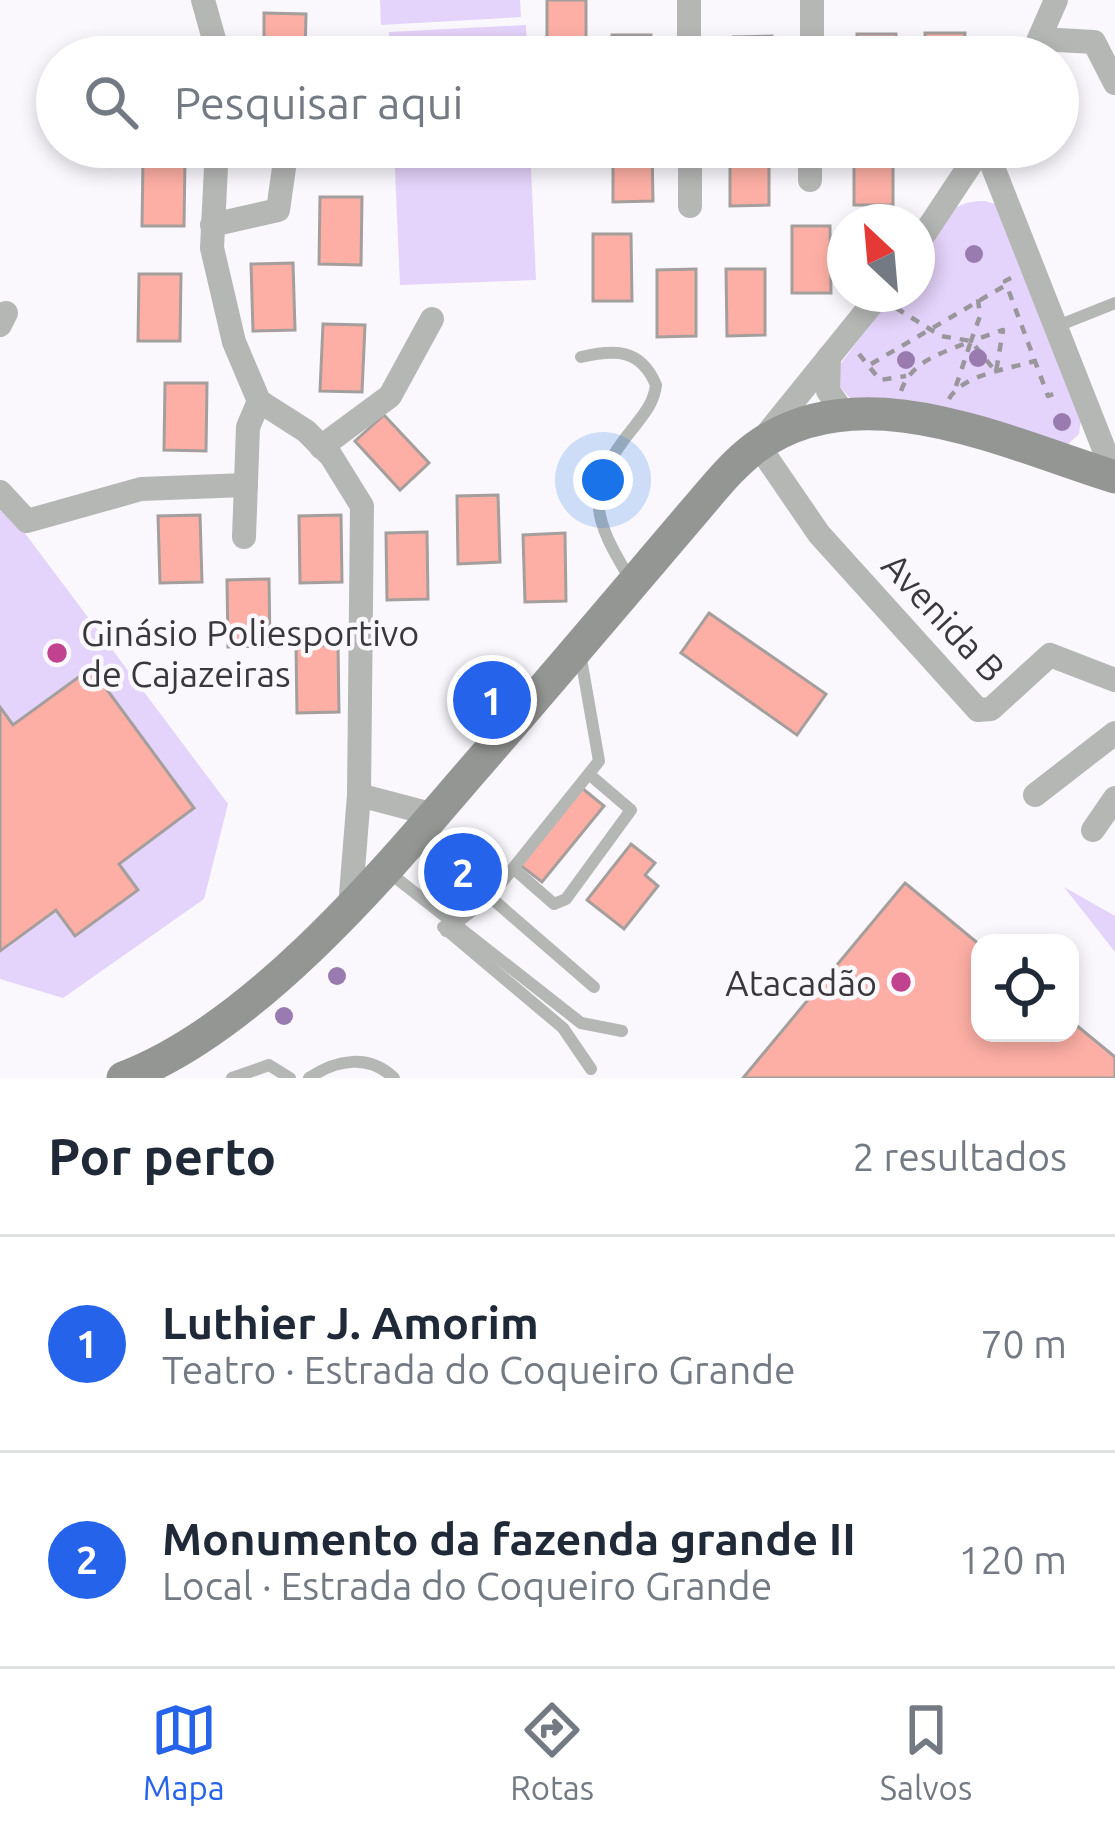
<!DOCTYPE html>
<html lang="pt">
<meta charset="utf-8">
<style>
body{margin:0;font-family:Ubuntu,sans-serif;background:#f2f2f3;color:#1f2937}
.controls{position:absolute;right:36px;bottom:36px;display:grid;overflow:hidden;border-radius:24px;box-shadow:0 6px 18px #0003}
.controls button{width:108px;height:108px;display:grid;place-items:center;padding:0;border:0;border-bottom:3px solid #e0e1e3;background:#fff;color:#1f2937;font:60px sans-serif}
.compass{position:absolute;left:827px;top:204px;width:108px;height:108px;border-radius:50%;background:#fff;box-shadow:0 6px 18px #0003;rotate:334deg}
.you{position:absolute;left:603px;top:480px;width:42px;height:42px;margin:-30px;border:9px solid #fff;border-radius:50%;background:#1a73e8;box-shadow:0 0 0 18px #1a73e833}
.badge{display:grid;place-items:center;width:78px;height:78px;border-radius:50%;background:#2563eb;color:#fff;font-size:39px;font-weight:700}
.pin{position:absolute;translate:-50% -50%;border:6px solid #fff;box-shadow:0 3px 12px #0006}
.list{margin:0;padding:0;list-style:none}
h2{display:flex;justify-content:space-between;align-items:center;height:156px;margin:0;padding:0 48px;font-size:51px}
h2 small{font-size:39px;font-weight:400;color:#747a83}
.list li{display:grid;grid-template-columns:78px 1fr auto;gap:36px;align-items:center;box-sizing:border-box;height:216px;padding:0 48px;border-top:3px solid #e0e1e3}
.list b{display:block;font-size:45px;white-space:nowrap}
.list p{margin:0;font-size:39px;white-space:nowrap;color:#747a83}
.list em{font-size:39px;font-style:normal;color:#747a83}
.icon{flex:none;width:66px;height:66px;fill:none;stroke:currentColor;stroke-width:2;stroke-linecap:round;stroke-linejoin:round}
.map{position:relative;flex:none;width:1115px;height:1078px;overflow:hidden}
.search{position:absolute;background:#fff;box-shadow:0 6px 18px #0003;left:36px;right:36px;top:36px;height:132px;display:flex;align-items:center;gap:30px;box-sizing:border-box;padding:0 42px;border-radius:66px;color:#747a83;font-size:45px}
.sheet{height:588px;background:#fff}
nav{display:flex;justify-content:space-around;align-items:center;box-sizing:border-box;height:168px;border-top:3px solid #e0e1e3;background:#fff;font-size:33px;color:#747a83}
nav a{display:grid;justify-items:center;gap:6px}
nav .on{color:#2563eb}
.map>svg:first-child{display:block}
.green{fill:#e4d3fa}
.building{fill:#fdafa5;stroke:#a49e9d;stroke-width:3}
.lines{fill:none;stroke-linecap:round;stroke-linejoin:round}
.path{stroke:#99979b;stroke-width:4.5;stroke-dasharray:9 9;stroke-linecap:butt}
.lane{stroke:#b5b7b5;stroke-width:12}
.street{stroke:#b5b7b5;stroke-width:24}
.secondary{stroke:#949693;stroke-width:33}
.tree{fill:#997baf}
.poi-dot{fill:#c1428e;stroke:#faf8fd;stroke-width:4.5}
.labels{text-anchor:middle;dominant-baseline:central;stroke-width:9;stroke-linejoin:round;paint-order:stroke}
.street-label{font-size:36px;fill:#39383a;stroke:#faf8fd}
.poi-label{font-size:36px;fill:#39383a;stroke:#faf8fd;text-anchor:start}
</style>
<div class="map">
<svg width="1115" height="1078" viewBox="0 0 1115 1078">
<rect width="100%" height="100%" fill="#faf8fd"/>
<g class="green">
<polygon points="380,0 520,0 521,17 381,25"/>
<polygon points="526,25 527,57 390,57 389,32"/>
<polygon points="394,147 530,147 536,280 400,285"/>
<path d="M 985,201 L 995,204 L 1081,418 L 1079,434 L 1068,444 L 850,398 L 837,384 L 839,366 L 893,294 L 917,294 C 917,255 937,198 985,201 Z"/>
<polygon points="0,500 228,804 204,899 63,998 0,979"/>
<polygon points="1064,887 1115,916 1115,952"/>
</g>
<g class="building">
<rect x="547" y="0" width="39" height="57"/>
<polygon points="264,13 306,14 305,57 264,57"/>
<polygon points="925,33 965,33 964,57 926,57"/>
<rect x="857" y="34" width="39" height="23"/>
<rect x="612" y="35" width="39" height="22"/>
<polygon points="772,36 772,57 733,57 733,37"/>
<rect x="164" y="43" width="42" height="14"/>
<polygon points="325,147 367,147 367,164 325,163"/>
<polygon points="613,147 652,147 653,201 613,202"/>
<polygon points="730,147 769,147 769,205 730,206"/>
<rect x="854" y="147" width="39" height="58"/>
<polygon points="143,159 185,159 184,226 142,226"/>
<polygon points="320,197 362,197 361,265 319,264"/>
<polygon points="792,226 830,226 831,293 792,293"/>
<polygon points="593,234 631,234 632,301 593,301"/>
<polygon points="293,263 295,330 253,331 251,264"/>
<polygon points="696,269 696,336 657,337 657,270"/>
<polygon points="726,269 765,269 765,335 727,336"/>
<polygon points="139,274 181,274 180,341 138,341"/>
<polygon points="323,324 365,325 362,392 320,391"/>
<polygon points="165,383 207,383 206,451 164,450"/>
<polygon points="384,415 429,463 400,490 355,441"/>
<polygon points="498,495 500,562 458,564 457,496"/>
<polygon points="200,515 202,582 160,583 158,516"/>
<polygon points="341,515 342,582 300,583 299,516"/>
<polygon points="427,532 428,599 387,600 386,533"/>
<polygon points="565,533 566,601 525,602 523,535"/>
<polygon points="269,579 270,646 228,647 227,580"/>
<polygon points="709,613 826,694 797,735 681,653"/>
<polygon points="338,645 339,712 297,713 296,646"/>
<polygon points="91,668 194,808 119,864 138,890 75,936 56,910 0,951 0,707 13,725"/>
<polygon points="577,784 604,806 542,882 515,861"/>
<polygon points="631,844 655,863 645,875 658,886 624,929 587,900"/>
<polygon points="905,883 980,945 980,1033 1070,1033 1070,1020 1115,1057 1115,1078 743,1078"/>
</g>
<g class="lines">
<g class="path">
<polyline points="1011,278 1005,281 1048,396 1056,393"/>
<polyline points="896,308 941,336 971,341 996,372 1003,330 971,341 980,316 978,299"/>
<polyline points="859,354 880,380 906,376"/>
<polyline points="871,364 1006,285"/>
<polyline points="956,386 971,341"/>
<path d="M 901,391 C 912,360 943,353 971,341"/>
<path d="M 949,399 C 963,374 1009,369 1035,361"/>
</g>
<g class="lane">
<polyline points="1055,327 1115,303"/>
<path d="M 581,357 C 616,349 641,349 656,385 C 654,402 645,413 634,427 C 583,489 591,516 632,582"/>
<polyline points="514,869 554,904 566,899 631,810 590,775"/>
<polyline points="386,870 581,1023 622,1031"/>
<polyline points="490,897 594,987"/>
<polyline points="443,927 563,1028 591,1069"/>
<polyline points="446,931 490,897 599,761 580,653"/>
<polyline points="232,1078 269,1065 290,1078"/>
<path d="M 309,1078 C 337,1059 369,1054 394,1078"/>
</g>
<g class="street">
<polyline points="203,0 219,57"/>
<polyline points="689,0 689,57"/>
<polyline points="1040,39 1094,42 1115,83"/>
<polyline points="812,57 812,0"/>
<polyline points="1031,57 1056,0"/>
<polyline points="217,147 212,248 234,342 259,401 306,431 331,456 362,506 359,795 350,907"/>
<polyline points="690,147 690,206"/>
<polyline points="985,147 1115,477"/>
<polyline points="810,180 810,147"/>
<polyline points="212,225 278,210 287,147"/>
<polyline points="917,245 982,147"/>
<polyline points="880,294 758,445 819,534 978,710 991,709 1050,655 1115,680"/>
<polyline points="0,325 6,313"/>
<polyline points="829,357 828,391 846,416"/>
<polyline points="321,447 390,396 432,319"/>
<polyline points="0,492 27,521 141,489 246,485"/>
<polyline points="244,537 248,427 259,401"/>
<polyline points="359,795 435,815"/>
<polyline points="1035,795 1115,733"/>
<polyline points="1093,830 1115,798"/>
</g>
<path class="secondary" d="M 123,1078 C 253,1029 382,876 471,772 C 547,685 622,596 697,508 C 715,487 733,464 756,447 C 860,371 1008,444 1115,477"/>
</g>
<g class="tree">
<circle cx="974" cy="254" r="9"/>
<circle cx="978" cy="358" r="9"/>
<circle cx="906" cy="360" r="9"/>
<circle cx="1062" cy="422" r="9"/>
<circle cx="337" cy="976" r="9"/>
<circle cx="284" cy="1016" r="9"/>
</g>
<g class="poi-dot">
<circle cx="57" cy="653" r="12"/>
<circle cx="901" cy="982" r="12"/>
</g>
<g class="labels">
<g class="street-label">
<text transform="translate(944 617) rotate(47)">Avenida B</text>
</g>
<g class="poi-label">
<text x="81" y="632">Ginásio Poliesportivo<tspan x="81" dy="41">de Cajazeiras</tspan></text>
<text x="877" y="982" text-anchor="end">Atacadão</text>
</g>
</g>
</svg>
<div class="controls">
<button><svg class="icon" aria-label="locate" viewBox="0 0 24 24"><circle cx="12" cy="12" r="6"/><path d="M12 2v4M12 18v4M2 12h4M18 12h4"/></svg></button>
</div>
<svg class="compass" viewBox="-18 -18 36 36"><path d="M0-13l5 13h-10z" fill="#e53935"/><path d="M0 13l5-13h-10z" fill="#747a83"/></svg>
<div class="you"></div>
<div class="pin badge" style="left:492px;top:700px">1</div>
<div class="pin badge" style="left:463px;top:872px">2</div>
<div class="search"><svg class="icon" aria-label="search" viewBox="0 0 24 24"><circle cx="10" cy="10" r="6"/><path d="M15 15l6 6"/></svg>Pesquisar aqui</div>
</div>
<section class="sheet">
<h2>Por perto<small>2 resultados</small></h2>
<ul class="list">
<li><span class="badge">1</span><div><b>Luthier J. Amorim</b><p>Teatro · Estrada do Coqueiro Grande</p></div><em>70 m</em></li>
<li><span class="badge">2</span><div><b>Monumento da fazenda grande II</b><p>Local · Estrada do Coqueiro Grande</p></div><em>120 m</em></li>
</ul>
</section>
<nav>
<a class="on"><svg class="icon" aria-label="map" viewBox="0 0 24 24"><path d="M3 6l6-2 6 2 6-2v14l-6 2-6-2-6 2zM9 4v14M15 6v14"/></svg>Mapa</a>
<a><svg class="icon" aria-label="directions" viewBox="0 0 24 24"><path d="M12 3l9 9-9 9-9-9zM9 14v-3h6M13 9l2 2-2 2"/></svg>Rotas</a>
<a><svg class="icon" aria-label="saved" viewBox="0 0 24 24"><path d="M7 4h10v16l-5-4-5 4z"/></svg>Salvos</a>
</nav>
